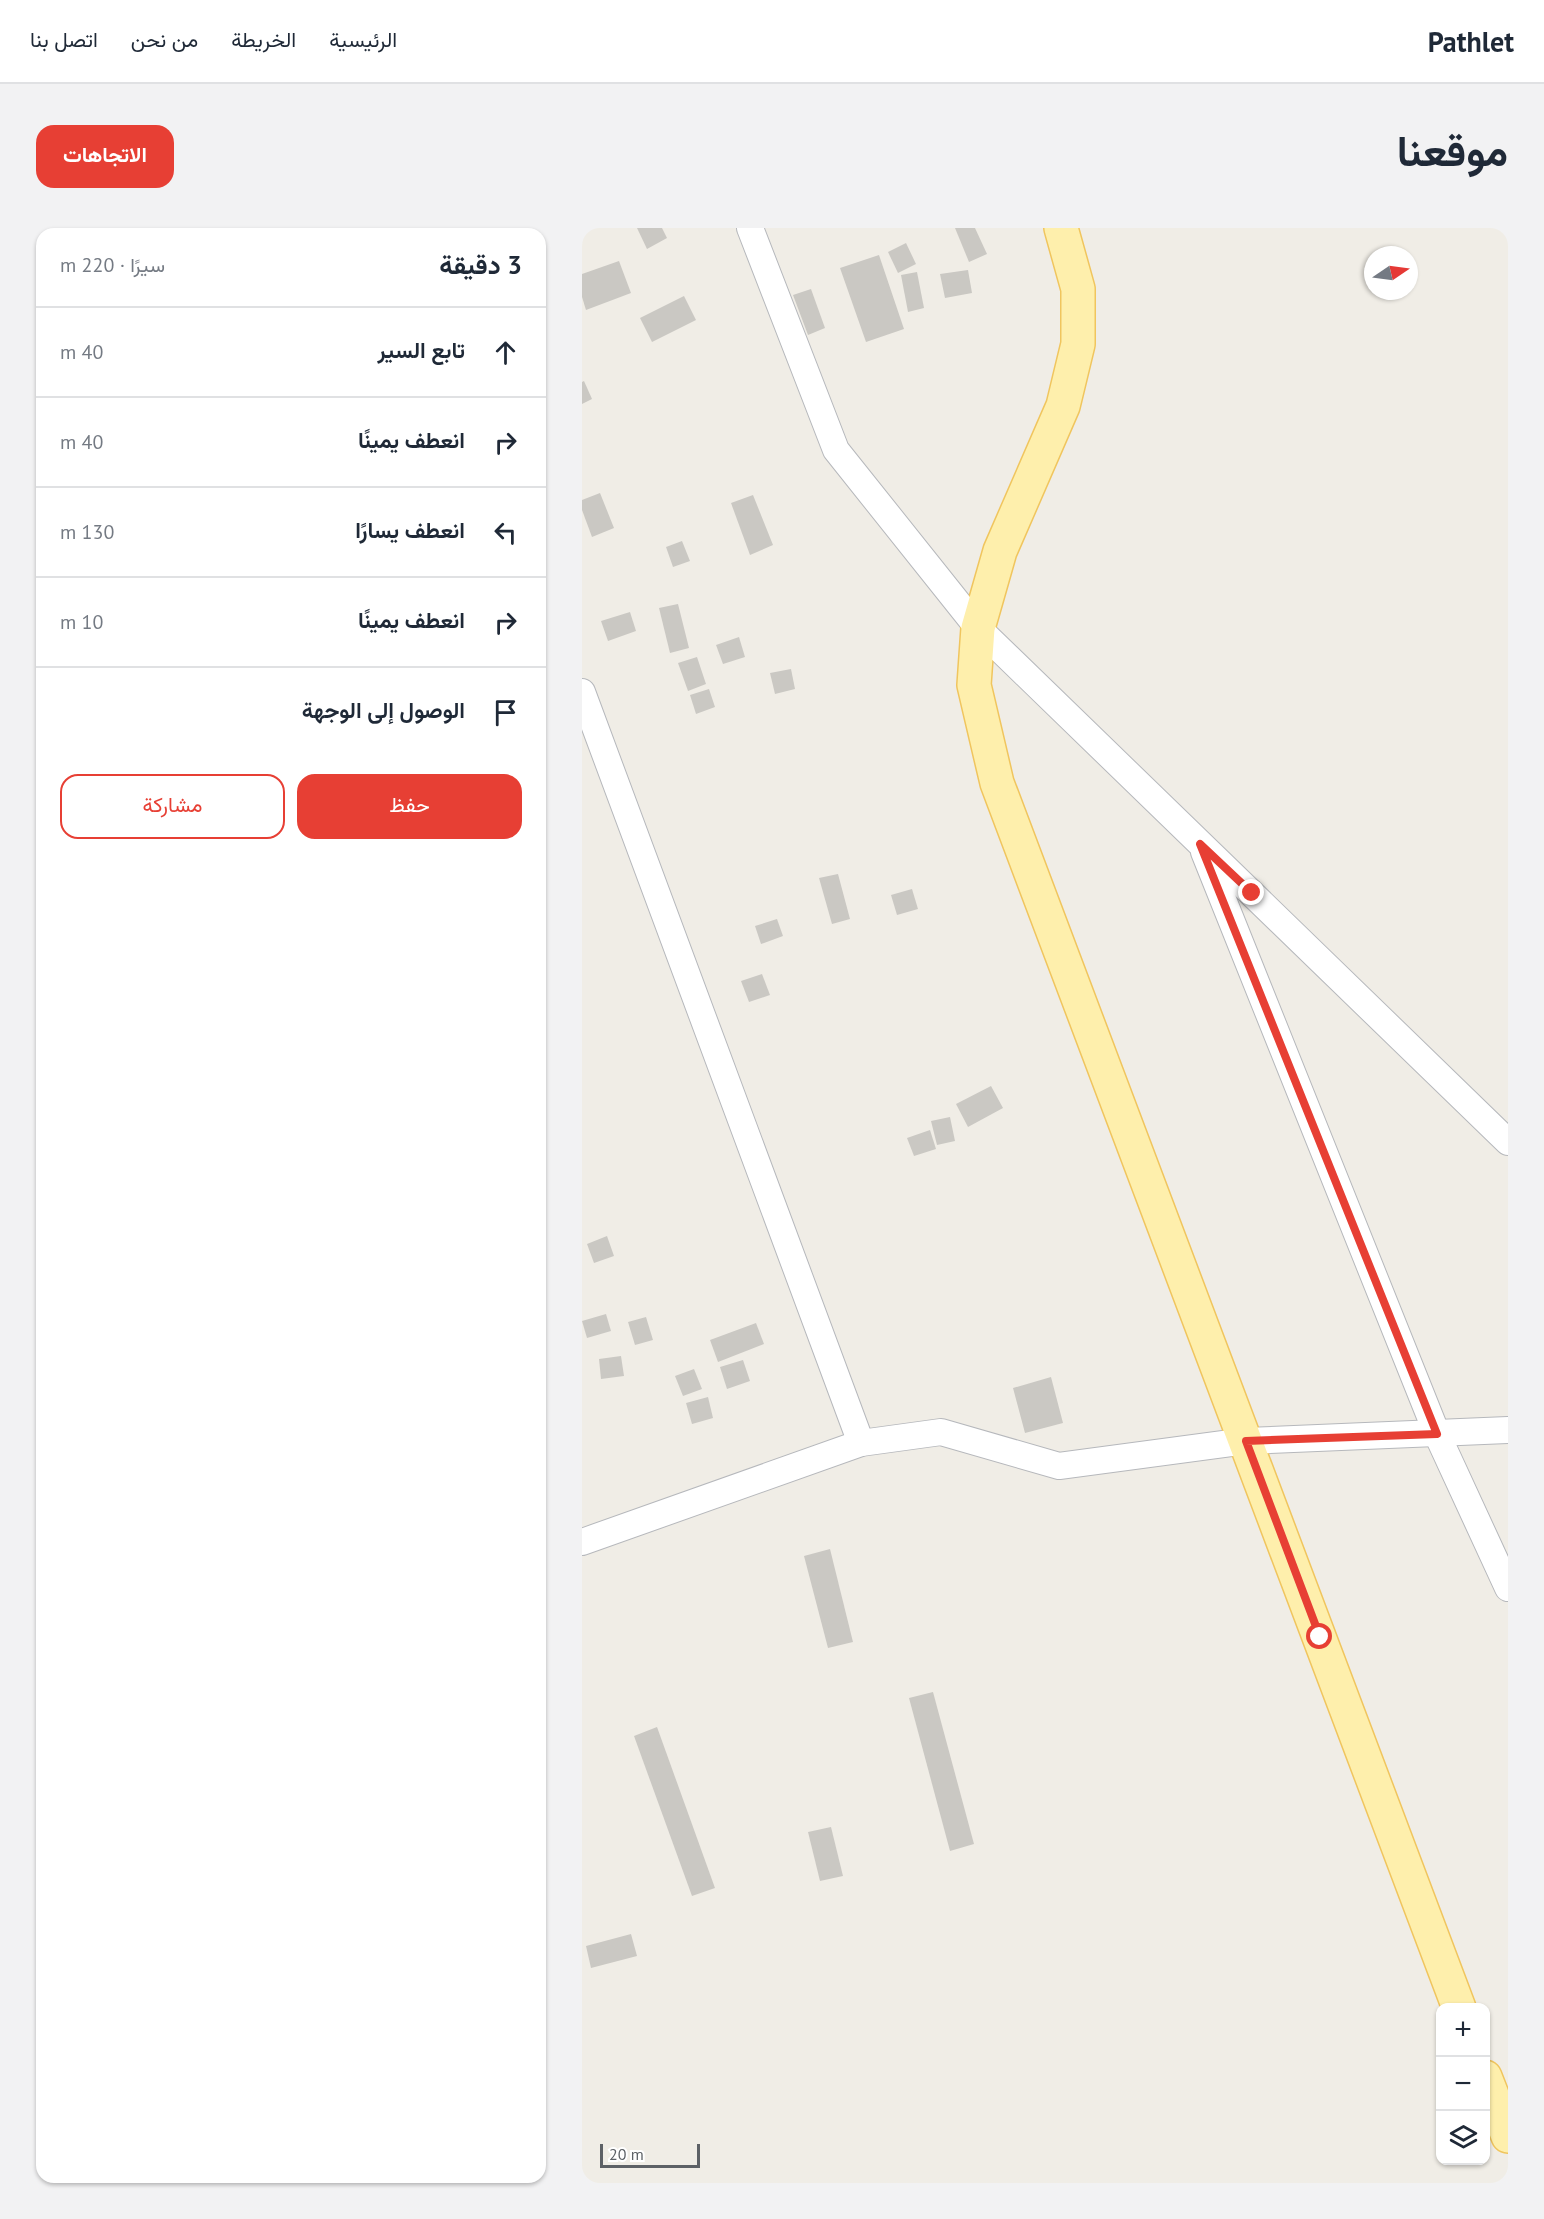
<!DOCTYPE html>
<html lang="ar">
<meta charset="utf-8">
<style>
body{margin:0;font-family:"PT Sans",Vazirmatn,sans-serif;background:#f2f2f3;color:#1f2937;direction:rtl}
.controls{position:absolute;right:18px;bottom:18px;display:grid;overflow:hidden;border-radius:12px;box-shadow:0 2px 4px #0004}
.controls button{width:54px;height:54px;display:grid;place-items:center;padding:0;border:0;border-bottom:2px solid #e0e1e3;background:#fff;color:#1f2937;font:30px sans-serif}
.compass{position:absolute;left:782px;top:18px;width:54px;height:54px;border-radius:50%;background:#fff;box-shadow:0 2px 4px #0004;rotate:77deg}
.scale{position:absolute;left:18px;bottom:15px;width:100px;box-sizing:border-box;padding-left:6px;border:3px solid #5d6166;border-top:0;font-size:16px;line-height:21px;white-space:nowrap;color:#5d6166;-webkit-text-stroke:4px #fff;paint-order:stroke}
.stop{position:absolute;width:18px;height:18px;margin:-14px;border:4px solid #e73f34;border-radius:50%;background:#fff}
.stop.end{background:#e73f34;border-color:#fff;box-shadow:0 2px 6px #0008}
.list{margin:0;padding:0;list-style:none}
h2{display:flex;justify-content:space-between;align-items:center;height:78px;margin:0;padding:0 24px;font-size:26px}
h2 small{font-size:20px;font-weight:400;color:#747a83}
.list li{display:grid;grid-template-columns:39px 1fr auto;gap:18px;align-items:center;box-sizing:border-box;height:90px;padding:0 24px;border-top:2px solid #e0e1e3}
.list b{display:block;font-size:22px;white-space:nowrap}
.list em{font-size:20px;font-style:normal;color:#747a83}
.actions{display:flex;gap:12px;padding:18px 24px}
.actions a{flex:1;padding:14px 0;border:2px solid #e73f34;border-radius:18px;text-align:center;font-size:21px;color:#e73f34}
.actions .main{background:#e73f34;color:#fff}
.icon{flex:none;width:33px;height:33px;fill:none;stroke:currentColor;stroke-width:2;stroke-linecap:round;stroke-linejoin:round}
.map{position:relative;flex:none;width:926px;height:1955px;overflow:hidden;direction:ltr;border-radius:18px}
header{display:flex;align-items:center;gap:36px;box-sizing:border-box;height:84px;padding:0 30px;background:#fff;border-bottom:2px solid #e0e1e3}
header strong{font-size:28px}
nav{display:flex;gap:33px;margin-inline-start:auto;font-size:21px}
.intro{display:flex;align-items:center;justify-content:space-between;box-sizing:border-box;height:144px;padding:0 36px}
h1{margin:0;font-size:42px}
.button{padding:15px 27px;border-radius:18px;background:#e73f34;color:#fff;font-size:21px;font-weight:700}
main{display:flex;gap:36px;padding:0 36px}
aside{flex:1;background:#fff;border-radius:18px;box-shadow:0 2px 4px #0004}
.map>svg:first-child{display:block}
.building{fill:#cac8c3}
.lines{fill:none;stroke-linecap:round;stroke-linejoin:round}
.minor-casing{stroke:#b6b8bc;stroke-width:28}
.primary-casing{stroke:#f0c55e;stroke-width:36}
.minor{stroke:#fff;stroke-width:26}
.primary{stroke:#feefac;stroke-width:33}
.route{stroke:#e73f34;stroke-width:8}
</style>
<header>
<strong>Pathlet</strong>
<nav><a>الرئيسية</a><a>الخريطة</a><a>من نحن</a><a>اتصل بنا</a></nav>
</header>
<div class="intro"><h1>موقعنا</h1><a class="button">الاتجاهات</a></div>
<main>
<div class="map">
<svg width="926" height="1955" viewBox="0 0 926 1955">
<rect width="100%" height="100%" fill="#f0ede6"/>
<g class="building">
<polygon points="55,0 80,0 85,10 65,21"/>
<polygon points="373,0 393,0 405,26 387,34"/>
<polygon points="324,15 334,36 316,45 306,24"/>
<polygon points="297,27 322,101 284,114 258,40"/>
<polygon points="37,33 49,65 4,82 0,69 0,46"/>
<polygon points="386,42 390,65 363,70 358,46"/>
<polygon points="335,44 342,80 326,84 319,47"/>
<polygon points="229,61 243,100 226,107 211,67"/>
<polygon points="102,68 114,92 70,114 58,90"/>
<polygon points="2,153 10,171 0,176 0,154"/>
<polygon points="18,265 32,300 10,309 0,282 0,272"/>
<polygon points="171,267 191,317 168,327 149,275"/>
<polygon points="100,313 108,333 91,339 84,319"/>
<polygon points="96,376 107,420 88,425 77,380"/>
<polygon points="48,384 54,403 26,413 19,393"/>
<polygon points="157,409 163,429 141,436 134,417"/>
<polygon points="115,429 124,456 106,463 96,435"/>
<polygon points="209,441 213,461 193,466 188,445"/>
<polygon points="127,461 133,479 114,486 108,467"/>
<polygon points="256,646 268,691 250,696 237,650"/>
<polygon points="330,661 336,681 315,687 309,667"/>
<polygon points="195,691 201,708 179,716 173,698"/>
<polygon points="180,746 188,767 167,774 159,753"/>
<polygon points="409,858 421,880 386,899 374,876"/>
<polygon points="368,889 373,913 355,917 349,893"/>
<polygon points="348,902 354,921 332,928 325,910"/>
<polygon points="25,1008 32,1028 12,1035 5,1016"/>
<polygon points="24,1086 29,1103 5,1110 0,1093"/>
<polygon points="64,1089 71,1112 53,1117 46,1094"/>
<polygon points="174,1095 182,1116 136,1134 128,1112"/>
<polygon points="39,1128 42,1148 19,1151 17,1131"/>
<polygon points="161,1132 168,1153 145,1161 138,1139"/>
<polygon points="112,1141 120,1161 101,1168 93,1148"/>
<polygon points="469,1149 481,1195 443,1205 431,1160"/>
<polygon points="126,1169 131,1190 110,1196 104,1175"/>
<polygon points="248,1321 271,1414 246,1420 222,1328"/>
<polygon points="351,1464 392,1616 368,1623 327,1470"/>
<polygon points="75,1499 133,1660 110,1668 52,1508"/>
<polygon points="249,1599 261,1648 238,1653 226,1604"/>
<polygon points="49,1706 55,1728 9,1740 4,1718"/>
</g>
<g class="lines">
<defs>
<g id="minor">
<polyline points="168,0 254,222 396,400 926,914"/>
<polyline points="0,464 279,1215"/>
<polyline points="622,624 855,1206 926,1360"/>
<polyline points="0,1314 279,1215 359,1204 477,1238 664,1213 926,1202"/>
</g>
<g id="primary">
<polyline points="479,0 496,61 496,116 481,178 418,323 396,400 392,457 415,555 877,1780"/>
<polyline points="903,1849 926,1908"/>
</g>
</defs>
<use href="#minor" class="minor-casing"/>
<use href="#primary" class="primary-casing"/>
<use href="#minor" class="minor"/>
<use href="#primary" class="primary"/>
</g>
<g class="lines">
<polyline class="route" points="670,665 618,616 855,1206 664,1213 738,1409"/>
</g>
</svg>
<div class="controls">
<button>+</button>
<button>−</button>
<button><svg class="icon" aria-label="layers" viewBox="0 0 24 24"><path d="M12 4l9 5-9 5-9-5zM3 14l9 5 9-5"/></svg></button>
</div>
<svg class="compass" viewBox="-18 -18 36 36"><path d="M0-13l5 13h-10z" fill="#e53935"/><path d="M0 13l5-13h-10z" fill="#747a83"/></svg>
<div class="scale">20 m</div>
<div class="stop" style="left:738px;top:1409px"></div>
<div class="stop end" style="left:670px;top:665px"></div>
</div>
<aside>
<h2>3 دقيقة<small>سيرًا · 220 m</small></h2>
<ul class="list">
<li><svg class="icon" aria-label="ahead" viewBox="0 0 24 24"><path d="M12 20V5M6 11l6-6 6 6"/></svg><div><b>تابع السير</b></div><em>40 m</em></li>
<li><svg class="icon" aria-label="right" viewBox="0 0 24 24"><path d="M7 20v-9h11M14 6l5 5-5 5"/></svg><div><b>انعطف يمينًا</b></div><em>40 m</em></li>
<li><svg class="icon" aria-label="left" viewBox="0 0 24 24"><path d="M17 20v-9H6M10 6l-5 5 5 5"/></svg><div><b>انعطف يسارًا</b></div><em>130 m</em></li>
<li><svg class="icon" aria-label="right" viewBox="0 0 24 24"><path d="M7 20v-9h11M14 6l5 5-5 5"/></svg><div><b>انعطف يمينًا</b></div><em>10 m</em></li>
<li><svg class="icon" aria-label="arrive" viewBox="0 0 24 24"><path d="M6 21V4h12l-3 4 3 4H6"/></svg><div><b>الوصول إلى الوجهة</b></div></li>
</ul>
<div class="actions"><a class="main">حفظ</a><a>مشاركة</a></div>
</aside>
</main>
